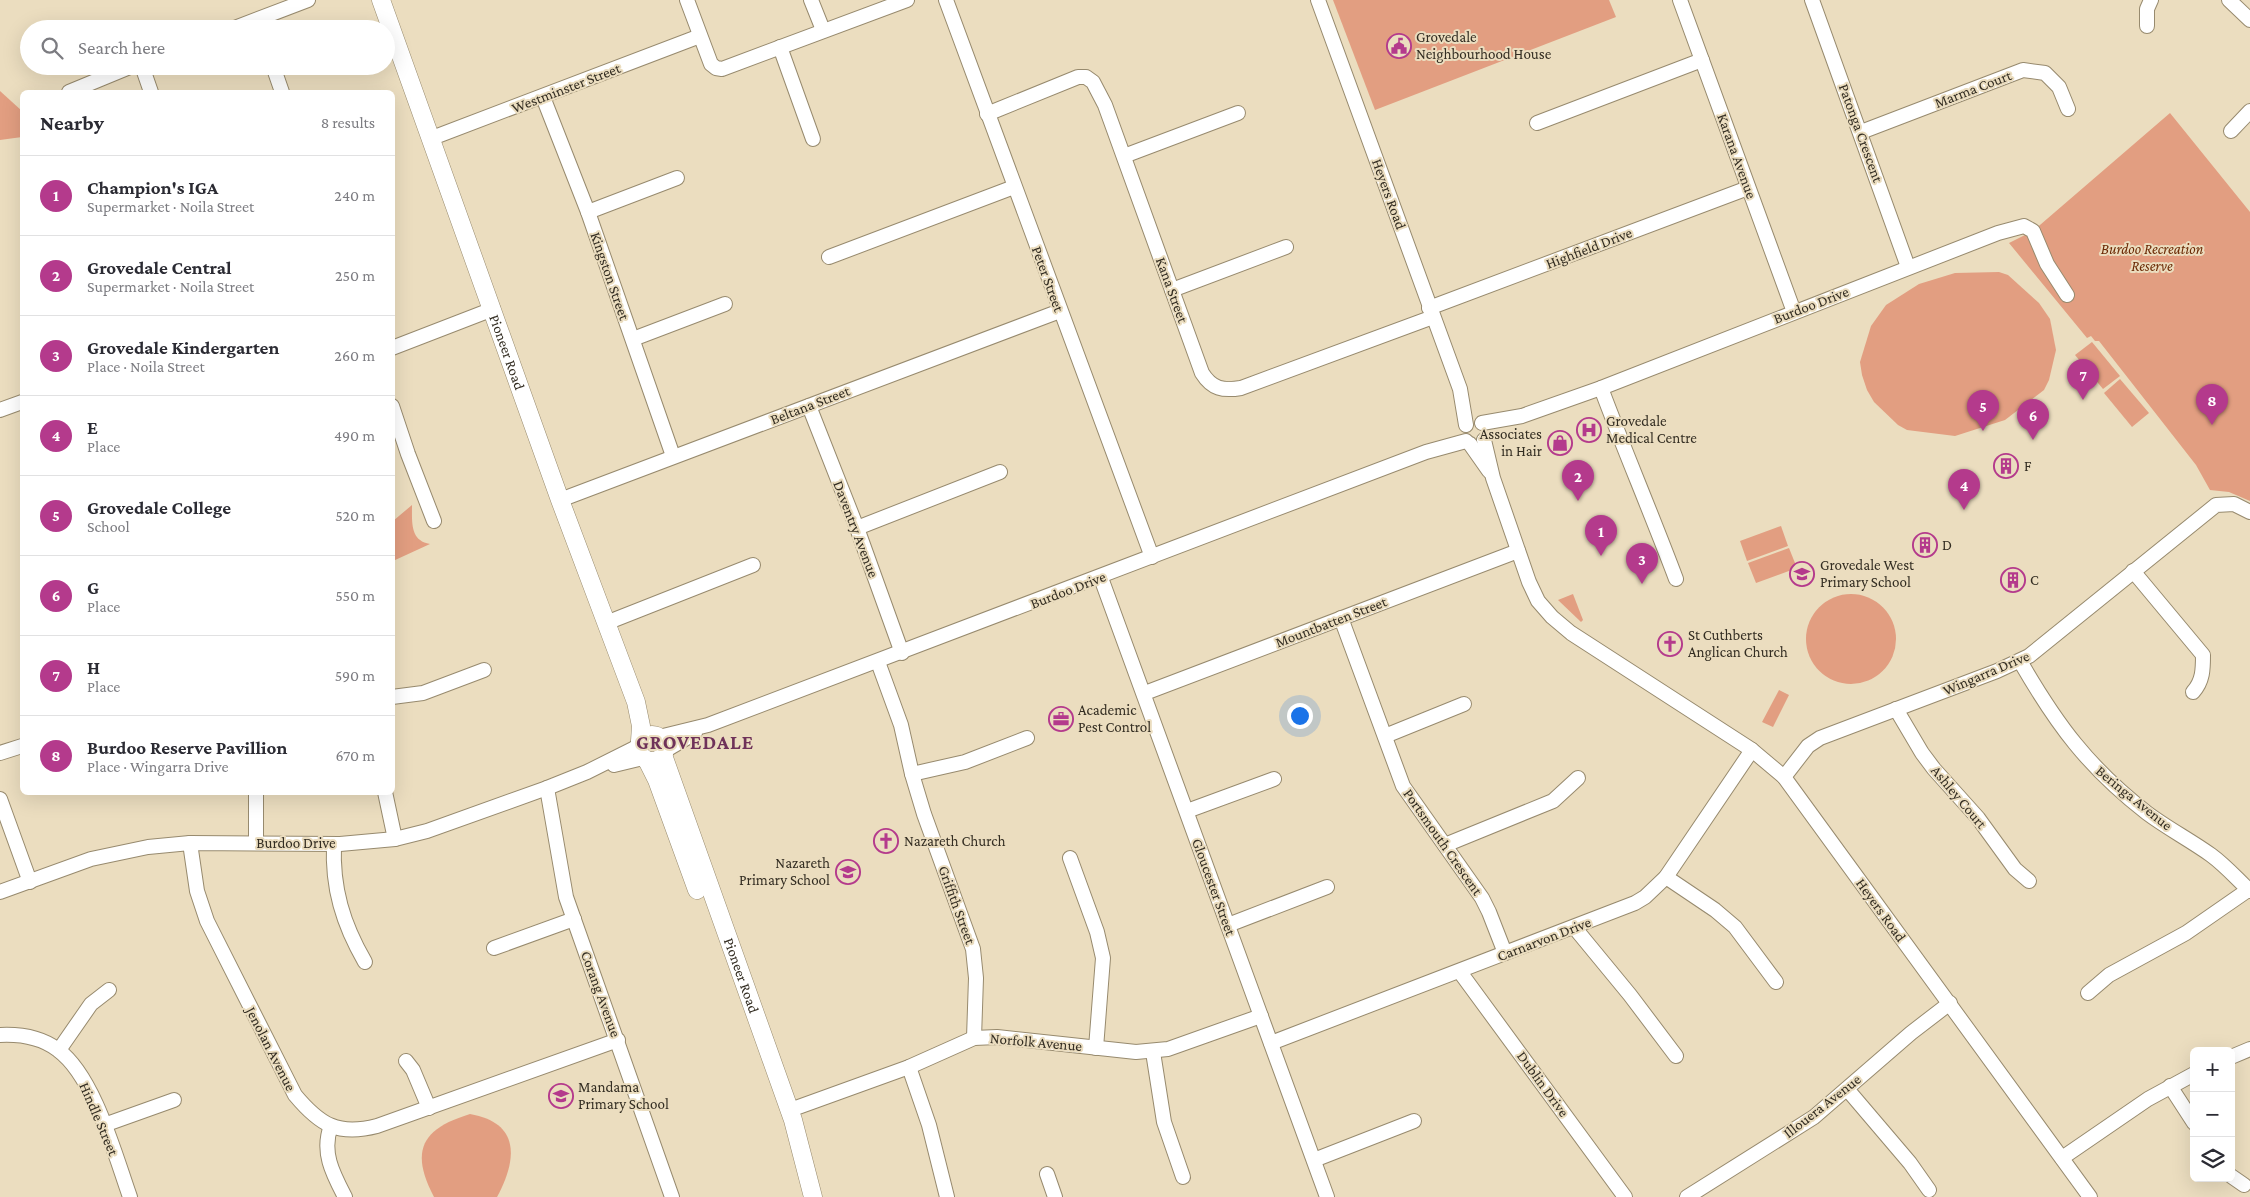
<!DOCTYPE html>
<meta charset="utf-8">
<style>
body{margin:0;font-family:"Crimson Pro",serif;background:#f7f7f7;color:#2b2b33}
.controls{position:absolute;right:15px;bottom:15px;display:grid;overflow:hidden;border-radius:8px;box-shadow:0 5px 20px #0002}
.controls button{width:45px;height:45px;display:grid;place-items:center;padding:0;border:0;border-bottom:1px solid #e1e1e2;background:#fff;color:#2b2b33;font:25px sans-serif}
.you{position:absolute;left:1299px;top:715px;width:18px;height:18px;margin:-12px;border:4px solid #fff;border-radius:50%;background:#1a73e8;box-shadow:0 0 0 8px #1a73e833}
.badge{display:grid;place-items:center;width:32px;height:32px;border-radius:50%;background:#b43a8c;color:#fff;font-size:16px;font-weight:700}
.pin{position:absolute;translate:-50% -41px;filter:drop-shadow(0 1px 2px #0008)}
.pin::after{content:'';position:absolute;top:26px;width:18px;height:15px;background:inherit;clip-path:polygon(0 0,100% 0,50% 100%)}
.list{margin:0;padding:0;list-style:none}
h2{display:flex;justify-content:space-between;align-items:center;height:65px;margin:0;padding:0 20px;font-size:21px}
h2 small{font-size:16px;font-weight:400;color:#7c7c81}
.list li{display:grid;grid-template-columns:32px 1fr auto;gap:15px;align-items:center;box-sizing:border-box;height:80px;padding:0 20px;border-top:1px solid #e1e1e2}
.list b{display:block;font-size:19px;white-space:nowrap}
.list p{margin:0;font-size:16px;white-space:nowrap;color:#7c7c81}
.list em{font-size:16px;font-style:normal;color:#7c7c81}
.icon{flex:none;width:28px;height:28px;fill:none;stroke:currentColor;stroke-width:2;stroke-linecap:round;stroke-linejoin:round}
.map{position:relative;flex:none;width:2250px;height:1197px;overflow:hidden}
.search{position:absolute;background:#fff;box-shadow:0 5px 20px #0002;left:20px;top:20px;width:375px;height:55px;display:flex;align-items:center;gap:12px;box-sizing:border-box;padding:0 18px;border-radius:28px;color:#7c7c81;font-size:19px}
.panel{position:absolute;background:#fff;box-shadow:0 5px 20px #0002;left:20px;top:90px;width:375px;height:705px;border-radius:8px}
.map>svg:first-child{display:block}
.green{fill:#e29e81}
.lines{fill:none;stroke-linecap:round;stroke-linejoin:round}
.minor-casing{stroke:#978a6e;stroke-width:16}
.major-casing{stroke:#978a6e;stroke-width:19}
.minor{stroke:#fff;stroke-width:14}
.major{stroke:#fff;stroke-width:18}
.labels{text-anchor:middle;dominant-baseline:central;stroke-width:4;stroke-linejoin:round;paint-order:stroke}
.poi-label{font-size:15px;fill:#332d22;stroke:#ebddbf;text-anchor:start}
.street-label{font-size:15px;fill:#332d22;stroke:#ebddbf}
.park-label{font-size:15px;font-style:italic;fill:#6b2904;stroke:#ebddbf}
.district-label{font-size:20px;font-weight:bold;letter-spacing:1px;fill:#6f3259;stroke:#ebddbf}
</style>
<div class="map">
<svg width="2250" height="1197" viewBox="0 0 2250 1197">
<rect width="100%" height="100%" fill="#ebddbf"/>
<g class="green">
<polygon points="1333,0 1609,0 1616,17 1375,110"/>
<polygon points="0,91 22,111 22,137 0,140"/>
<polygon points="2170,113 2250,212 2250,501 2229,492 2210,490 2196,465 2099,341 2095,341 2091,336 2087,338 2009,243 2033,231"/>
<polygon points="1999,272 2008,275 2039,303 2050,319 2056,350 2049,380 2044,390 2005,420 1955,436 1907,430 1898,425 1874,402 1867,390 1862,375 1860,362 1871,326 1886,305 1919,284 1955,273"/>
<polygon points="2092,342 2120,376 2103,389 2075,355"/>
<polygon points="2120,379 2149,413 2132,427 2104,393"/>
<path d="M 412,505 C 412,522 410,541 430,544 L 393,561 L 393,521 Z"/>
<polygon points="1781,526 1788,546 1747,561 1740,541"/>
<polygon points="1789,548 1797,568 1756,583 1748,563"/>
<polygon points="1573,594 1583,620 1581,622 1558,600"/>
<circle cx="1851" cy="639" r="45"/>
<polygon points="1779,690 1789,695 1773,727 1762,722"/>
<path d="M 470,1114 C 521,1123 517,1160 497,1197 L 434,1197 C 410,1151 421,1129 470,1114 Z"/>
</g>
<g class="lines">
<defs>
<g id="minor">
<polyline points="687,0 711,64 716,68 722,69 907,0"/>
<polyline points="811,0 823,30"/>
<polyline points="946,0 1152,557"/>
<polyline points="1318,0 1460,389 1466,425"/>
<polyline points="1680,0 1794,312"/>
<polyline points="1812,0 1908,267"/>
<polyline points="2229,0 2250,20"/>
<polyline points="2147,26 2147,9 2151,0"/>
<polyline points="232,29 308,0"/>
<polyline points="780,47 813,139"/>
<polyline points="142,66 151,92"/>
<polyline points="273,66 282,92"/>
<polyline points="69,92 132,66"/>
<polyline points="543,97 588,212 673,456"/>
<path d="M 987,114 L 1078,77 L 1086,77 L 1093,82 L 1105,105 L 1202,373 C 1212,389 1223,391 1241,388 L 1433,317"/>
<polyline points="1537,123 1702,60"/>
<polyline points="2231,131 2250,111"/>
<polyline points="1861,132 2023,70 2045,73 2059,87 2068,109"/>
<polyline points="432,138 700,36"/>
<polyline points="1124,156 1238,113"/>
<polyline points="588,212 677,178"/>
<polyline points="829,257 1014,187"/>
<polyline points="1172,290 1286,247"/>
<polyline points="1429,308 1748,188"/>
<polyline points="633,339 725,304"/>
<polyline points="392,348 493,309"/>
<path d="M 1601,388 C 1625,452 1652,515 1676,579"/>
<polyline points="392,406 408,454 434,521"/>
<polyline points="809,406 857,528 902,653"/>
<polyline points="0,410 22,402"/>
<polyline points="1482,423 1522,416 1601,388 1998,233 2024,226 2033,231 2047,264 2067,295"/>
<polyline points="1484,440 1493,478 1529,582 1538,601 1552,617 1571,633 1752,750 1784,777 2090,1197"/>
<polyline points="1470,444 1489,471"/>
<polyline points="560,500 1060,311"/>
<polyline points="857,528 1000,472"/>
<path d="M 2133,571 L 2203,655 C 2203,669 2203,681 2193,692"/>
<polyline points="1101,578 1327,1197"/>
<polyline points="1341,618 1403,786 1482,898 1489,912 1505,953"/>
<polyline points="606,623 753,565"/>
<path d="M 2020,661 C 2057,725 2088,767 2147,813 C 2167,828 2190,840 2211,855 C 2226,866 2237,879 2250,891"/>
<polyline points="878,662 901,725 912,774 924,814 973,949 976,978 974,1038"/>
<polyline points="1145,693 1518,551"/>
<polyline points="392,697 423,693 484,670"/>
<polyline points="1896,709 1922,753 1934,769 1978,818 2015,869 2029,881"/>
<polyline points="1385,736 1464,704"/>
<polyline points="659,737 708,725 1426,452 1466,441"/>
<polyline points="666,750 695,733"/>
<polyline points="0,753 22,746"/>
<polyline points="614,765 643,758"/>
<polyline points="912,774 965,762 1027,738"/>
<polyline points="1784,777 1808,746 1820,738 1997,671 2029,656 2216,505 2234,504 2250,512"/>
<polyline points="547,788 566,897 672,1197"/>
<polyline points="385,792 395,839"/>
<polyline points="0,799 30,882"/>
<polyline points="1187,811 1274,779"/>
<path d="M 190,843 L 197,891 L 207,921 L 295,1095 C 320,1125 338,1136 377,1126 L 618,1040"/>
<polyline points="256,843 256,792"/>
<path d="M 334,844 C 332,888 343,924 365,962"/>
<polyline points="1445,845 1553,801 1578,778"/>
<polyline points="1070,858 1097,932 1103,958 1096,1048"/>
<polyline points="1666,877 1715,910 1735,927 1776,982"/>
<polyline points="0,892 91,859 148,847 190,843 340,844 395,839 427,831 547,788 587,772 639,746"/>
<polyline points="1228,925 1327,887"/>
<polyline points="1574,927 1630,995 1676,1056"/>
<polyline points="494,948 574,919"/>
<polyline points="1460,972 1625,1197"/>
<polyline points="2088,993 2109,975 2186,933 2248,890"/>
<path d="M 0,1035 C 21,1034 41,1037 58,1050 C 94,1076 115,1155 130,1197"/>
<polyline points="1271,1043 1635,903 1645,897 1666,877 1752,750"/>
<polyline points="59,1050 91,1004 109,990"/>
<polyline points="1153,1052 1164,1122 1183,1177"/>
<polyline points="2231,1057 2250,1049"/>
<polyline points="406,1061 413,1070 429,1108"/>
<polyline points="909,1067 929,1125 947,1197"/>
<polyline points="2170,1086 2194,1123"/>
<polyline points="1847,1089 1910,1163 1929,1190"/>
<polyline points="790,1110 909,1067 974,1038 997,1037 1136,1052 1168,1049 1261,1016"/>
<polyline points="104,1125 174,1100"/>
<path d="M 331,1126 C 321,1152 333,1174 345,1197"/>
<polyline points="2062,1158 2148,1099 2194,1074"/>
<polyline points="1314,1160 1414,1121"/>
<polyline points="1047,1174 1055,1197"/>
<polyline points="2231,1176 2244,1185"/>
<polyline points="1687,1197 1814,1117 1911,1033 1950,1003"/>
</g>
<g id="major">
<path id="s1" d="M 381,0 L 560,500 L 636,702 L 641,726 L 640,741"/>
<circle cx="652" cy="748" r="13"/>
<path id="s2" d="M 663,755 L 793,1120 L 813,1197"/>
<polyline points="647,760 657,780 697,890"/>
</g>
</defs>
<use href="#minor" class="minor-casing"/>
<use href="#major" class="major-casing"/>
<use href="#minor" class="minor"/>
<use href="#major" class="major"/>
</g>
<defs>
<symbol id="civic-ring" viewBox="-11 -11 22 22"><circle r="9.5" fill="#ebddbf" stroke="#b43a8c" stroke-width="1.5"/><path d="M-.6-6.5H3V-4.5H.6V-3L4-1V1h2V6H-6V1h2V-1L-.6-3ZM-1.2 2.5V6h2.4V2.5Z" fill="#b43a8c"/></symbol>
<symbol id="hospital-ring" viewBox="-11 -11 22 22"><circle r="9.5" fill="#ebddbf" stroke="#b43a8c" stroke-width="1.5"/><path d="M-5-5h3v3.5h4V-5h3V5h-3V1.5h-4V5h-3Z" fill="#b43a8c"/></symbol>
<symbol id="shop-ring" viewBox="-11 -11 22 22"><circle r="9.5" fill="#ebddbf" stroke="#b43a8c" stroke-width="1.5"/><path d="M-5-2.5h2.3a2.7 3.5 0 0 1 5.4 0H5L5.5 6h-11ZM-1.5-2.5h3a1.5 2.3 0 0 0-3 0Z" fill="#b43a8c"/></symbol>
<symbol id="building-ring" viewBox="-11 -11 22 22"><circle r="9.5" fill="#ebddbf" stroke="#b43a8c" stroke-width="1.5"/><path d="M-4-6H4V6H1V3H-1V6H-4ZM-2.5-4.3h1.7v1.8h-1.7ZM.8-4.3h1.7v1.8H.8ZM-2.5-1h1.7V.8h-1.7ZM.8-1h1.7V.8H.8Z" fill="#b43a8c"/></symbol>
<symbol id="school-ring" viewBox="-11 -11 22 22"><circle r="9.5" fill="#ebddbf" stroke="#b43a8c" stroke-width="1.5"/><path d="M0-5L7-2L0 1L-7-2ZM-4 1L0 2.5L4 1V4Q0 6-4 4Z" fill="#b43a8c"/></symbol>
<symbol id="church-ring" viewBox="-11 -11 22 22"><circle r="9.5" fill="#ebddbf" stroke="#b43a8c" stroke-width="1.5"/><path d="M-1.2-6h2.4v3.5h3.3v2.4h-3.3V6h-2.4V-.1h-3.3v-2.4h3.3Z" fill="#b43a8c"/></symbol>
<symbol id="office-ring" viewBox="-11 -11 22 22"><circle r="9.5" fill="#ebddbf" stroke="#b43a8c" stroke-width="1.5"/><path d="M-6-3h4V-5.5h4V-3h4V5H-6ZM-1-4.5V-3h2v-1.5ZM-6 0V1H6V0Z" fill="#b43a8c"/></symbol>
</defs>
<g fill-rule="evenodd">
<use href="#civic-ring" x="1385" y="32" width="28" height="28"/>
<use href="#hospital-ring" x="1575" y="416" width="28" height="28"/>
<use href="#shop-ring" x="1546" y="429" width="28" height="28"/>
<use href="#building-ring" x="1992" y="452" width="28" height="28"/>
<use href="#building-ring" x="1911" y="531" width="28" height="28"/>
<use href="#school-ring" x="1788" y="560" width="28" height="28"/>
<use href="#building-ring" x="1999" y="566" width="28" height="28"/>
<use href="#church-ring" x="1656" y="630" width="28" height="28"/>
<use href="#office-ring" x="1047" y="705" width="28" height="28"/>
<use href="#church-ring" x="872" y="827" width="28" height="28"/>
<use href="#school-ring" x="834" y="858" width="28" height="28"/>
<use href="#school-ring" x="547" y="1082" width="28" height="28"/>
</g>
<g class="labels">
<g class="poi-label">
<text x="1416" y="37">Grovedale<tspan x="1416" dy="17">Neighbourhood House</tspan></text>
<text x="1606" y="421">Grovedale<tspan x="1606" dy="17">Medical Centre</tspan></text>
<text x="1542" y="434" text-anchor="end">Associates<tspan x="1542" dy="17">in Hair</tspan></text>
<text x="2024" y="466">F</text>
<text x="1942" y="545">D</text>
<text x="1820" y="565">Grovedale West<tspan x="1820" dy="17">Primary School</tspan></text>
<text x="2030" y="580">C</text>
<text x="1688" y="635">St Cuthberts<tspan x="1688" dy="17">Anglican Church</tspan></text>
<text x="1078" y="710">Academic<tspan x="1078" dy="17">Pest Control</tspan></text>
<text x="904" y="841">Nazareth Church</text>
<text x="830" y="863" text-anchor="end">Nazareth<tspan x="830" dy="17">Primary School</tspan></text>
<text x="578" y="1087">Mandama<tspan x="578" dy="17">Primary School</tspan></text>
</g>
<g class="street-label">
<text transform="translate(566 88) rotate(-21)">Westminster Street</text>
<text transform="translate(1973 89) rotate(-21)">Marma Court</text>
<text transform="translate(1861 133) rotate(70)">Patonga Crescent</text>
<text transform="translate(1737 156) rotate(70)">Karana Avenue</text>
<text transform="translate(1389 194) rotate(70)">Heyers Road</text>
<text transform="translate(1589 248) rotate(-21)">Highfield Drive</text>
<text transform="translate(610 276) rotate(71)">Kingston Street</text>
<text transform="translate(1048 279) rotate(70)">Peter Street</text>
<text transform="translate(1172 290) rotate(70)">Kana Street</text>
<text transform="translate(1811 305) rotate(-21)">Burdoo Drive</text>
<text stroke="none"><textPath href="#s1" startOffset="374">Pioneer Road</textPath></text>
<text transform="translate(810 405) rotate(-21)">Beltana Street</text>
<text transform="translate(856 529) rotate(69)">Daventry Avenue</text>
<text transform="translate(1068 590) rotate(-21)">Burdoo Drive</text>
<text transform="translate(1331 622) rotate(-21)">Mountbatten Street</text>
<text transform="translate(1986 673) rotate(-23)">Wingarra Drive</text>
<text transform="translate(1959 797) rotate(50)">Ashley Court</text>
<text transform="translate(2134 798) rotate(39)">Beringa Avenue</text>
<text transform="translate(1443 842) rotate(55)">Portsmouth Crescent</text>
<text x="296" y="843">Burdoo Drive</text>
<text transform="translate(1214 887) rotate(70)">Gloucester Street</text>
<text transform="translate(957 905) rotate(70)">Griffith Street</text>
<text transform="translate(1881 910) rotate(54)">Heyers Road</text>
<text transform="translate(1544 939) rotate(-21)">Carnarvon Drive</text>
<text stroke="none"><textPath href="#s2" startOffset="234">Pioneer Road</textPath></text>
<text transform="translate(601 994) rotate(70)">Corang Avenue</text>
<text transform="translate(1036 1042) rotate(5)">Norfolk Avenue</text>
<text transform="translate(271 1049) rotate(63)">Jenolan Avenue</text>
<text transform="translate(1543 1084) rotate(54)">Dublin Drive</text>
<text transform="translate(1822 1106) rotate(-38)">Illouera Avenue</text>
<text transform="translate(99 1119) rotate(67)">Hindle Street</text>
</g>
<g class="park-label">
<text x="2152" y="249">Burdoo Recreation<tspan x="2152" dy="17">Reserve</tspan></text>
</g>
<g class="district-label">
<text x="695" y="742">GROVEDALE</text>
</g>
</g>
</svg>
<div class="controls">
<button>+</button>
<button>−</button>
<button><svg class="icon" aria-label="layers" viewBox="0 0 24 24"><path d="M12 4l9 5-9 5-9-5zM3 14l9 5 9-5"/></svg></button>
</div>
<div class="you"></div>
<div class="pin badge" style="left:1601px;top:556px">1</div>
<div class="pin badge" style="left:1578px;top:501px">2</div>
<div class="pin badge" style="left:1642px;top:584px">3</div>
<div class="pin badge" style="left:1964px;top:510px">4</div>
<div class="pin badge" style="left:1983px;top:431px">5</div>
<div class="pin badge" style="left:2033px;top:440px">6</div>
<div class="pin badge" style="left:2083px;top:400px">7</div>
<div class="pin badge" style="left:2212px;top:425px">8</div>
<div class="search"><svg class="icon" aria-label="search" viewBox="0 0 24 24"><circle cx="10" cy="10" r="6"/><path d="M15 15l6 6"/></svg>Search here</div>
<section class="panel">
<h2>Nearby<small>8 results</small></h2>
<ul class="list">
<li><span class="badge">1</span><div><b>Champion's IGA</b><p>Supermarket · Noila Street</p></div><em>240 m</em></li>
<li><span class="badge">2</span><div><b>Grovedale Central</b><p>Supermarket · Noila Street</p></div><em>250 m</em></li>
<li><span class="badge">3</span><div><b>Grovedale Kindergarten</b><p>Place · Noila Street</p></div><em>260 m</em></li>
<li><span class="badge">4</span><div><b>E</b><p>Place</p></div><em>490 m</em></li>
<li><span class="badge">5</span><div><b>Grovedale College</b><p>School</p></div><em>520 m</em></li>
<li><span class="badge">6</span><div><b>G</b><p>Place</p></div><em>550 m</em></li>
<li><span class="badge">7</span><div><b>H</b><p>Place</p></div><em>590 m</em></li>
<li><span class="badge">8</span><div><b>Burdoo Reserve Pavillion</b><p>Place · Wingarra Drive</p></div><em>670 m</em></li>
</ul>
</section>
</div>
